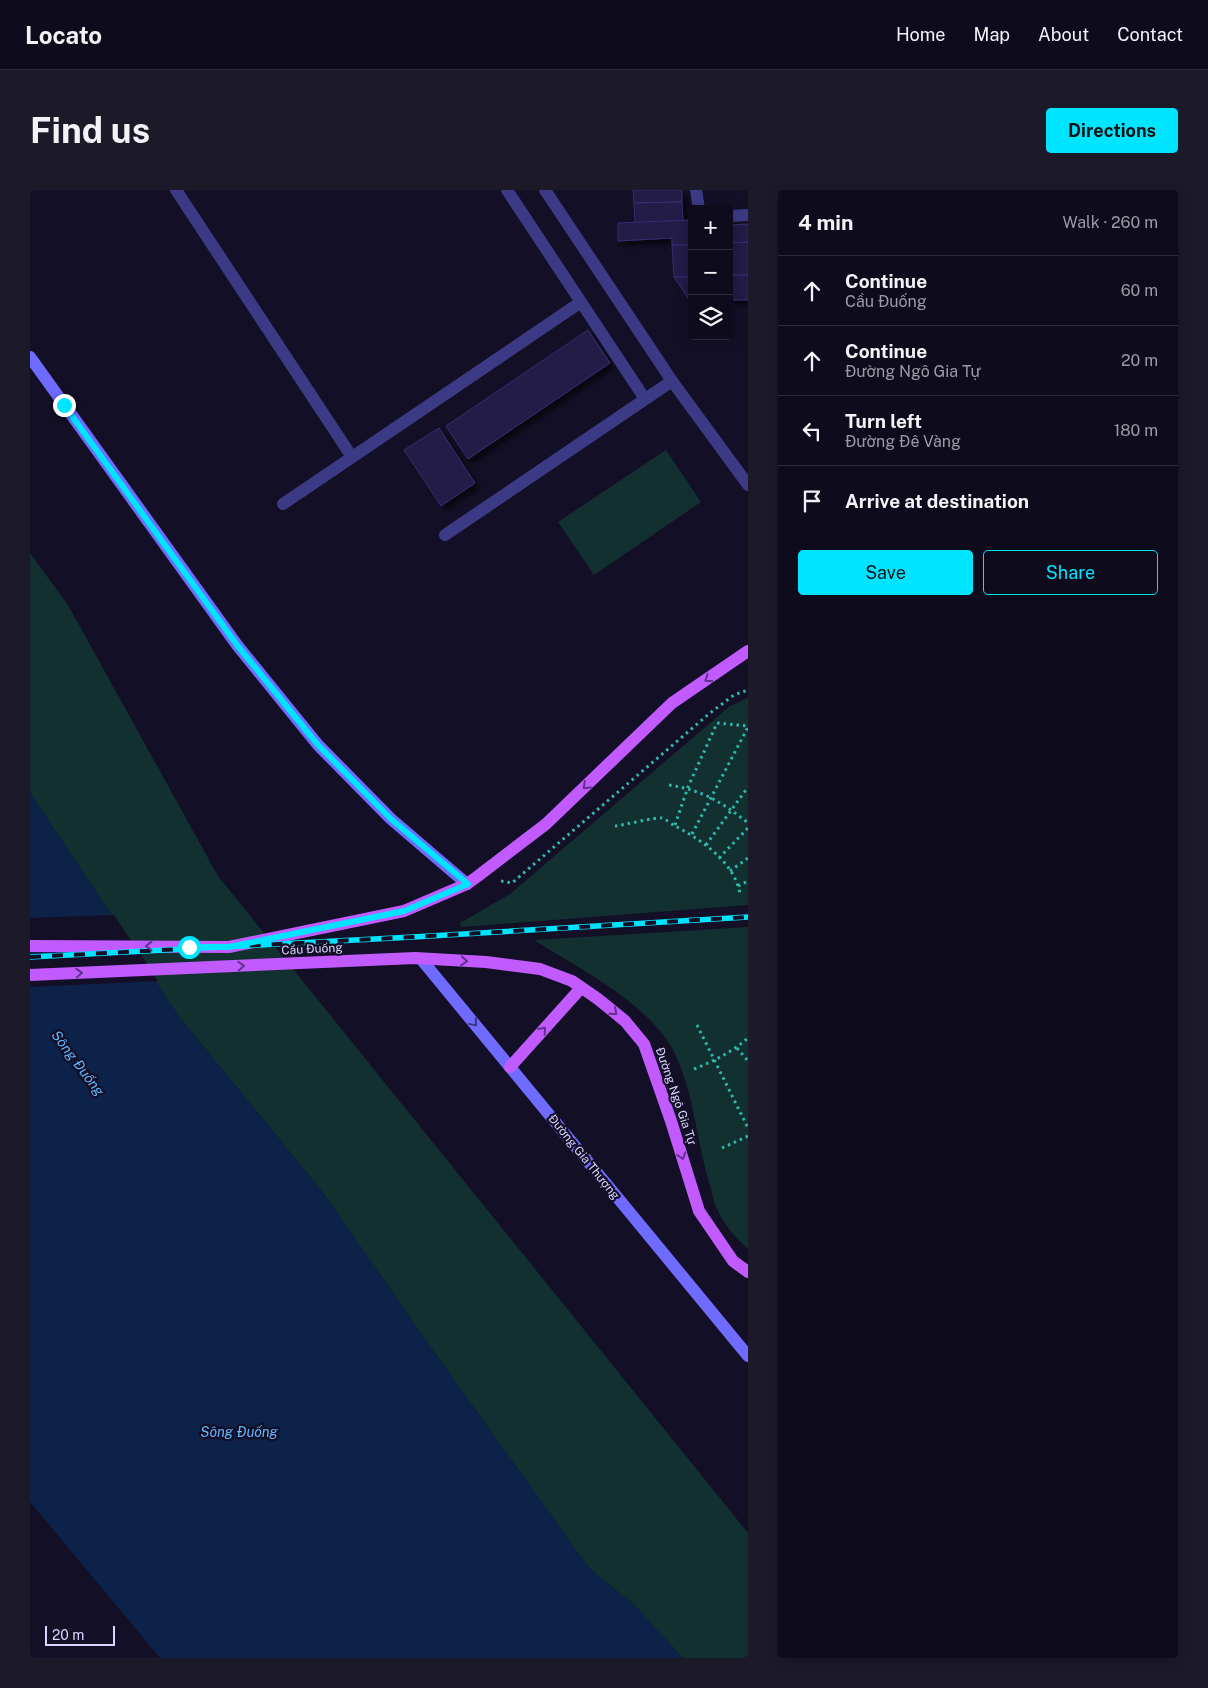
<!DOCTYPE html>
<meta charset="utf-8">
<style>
body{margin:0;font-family:"Public Sans",sans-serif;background:#1c1929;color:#f1f3f6}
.controls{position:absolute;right:15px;top:15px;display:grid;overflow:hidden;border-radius:5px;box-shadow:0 2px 12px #0003}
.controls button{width:45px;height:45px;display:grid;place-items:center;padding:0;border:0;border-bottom:1px solid #2e2b3b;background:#0e0b1c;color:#f1f3f6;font:25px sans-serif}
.scale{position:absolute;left:15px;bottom:12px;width:70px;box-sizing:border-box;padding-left:5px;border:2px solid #d9d4ff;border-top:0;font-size:14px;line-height:18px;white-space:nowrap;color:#d9d4ff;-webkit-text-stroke:4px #130f26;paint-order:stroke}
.stop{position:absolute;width:15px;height:15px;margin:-11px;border:4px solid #00e5ff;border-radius:50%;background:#fff}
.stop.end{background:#00e5ff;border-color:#fff;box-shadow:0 1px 5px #0008}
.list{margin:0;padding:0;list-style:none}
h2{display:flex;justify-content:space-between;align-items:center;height:65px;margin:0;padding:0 20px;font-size:21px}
h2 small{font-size:16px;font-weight:400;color:#9b9ba3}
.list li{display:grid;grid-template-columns:32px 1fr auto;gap:15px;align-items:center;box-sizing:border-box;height:70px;padding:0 20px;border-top:1px solid #2e2b3b}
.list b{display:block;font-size:19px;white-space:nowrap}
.list p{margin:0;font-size:16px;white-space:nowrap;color:#9b9ba3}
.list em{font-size:16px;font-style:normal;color:#9b9ba3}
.actions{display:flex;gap:10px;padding:15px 20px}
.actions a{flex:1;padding:11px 0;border:1px solid #00e5ff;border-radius:5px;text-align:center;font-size:18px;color:#00e5ff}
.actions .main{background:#00e5ff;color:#111}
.icon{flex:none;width:28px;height:28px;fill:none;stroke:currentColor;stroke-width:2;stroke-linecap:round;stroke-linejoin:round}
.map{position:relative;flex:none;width:718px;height:1468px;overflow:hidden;border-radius:5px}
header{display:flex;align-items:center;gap:30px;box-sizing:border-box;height:70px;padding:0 25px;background:#0e0b1c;border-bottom:1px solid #2e2b3b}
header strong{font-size:24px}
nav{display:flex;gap:28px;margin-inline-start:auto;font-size:18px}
.intro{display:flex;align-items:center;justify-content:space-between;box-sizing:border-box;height:120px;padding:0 30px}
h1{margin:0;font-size:35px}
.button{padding:12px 22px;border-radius:5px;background:#00e5ff;color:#111;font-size:18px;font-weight:700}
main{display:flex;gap:30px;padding:0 30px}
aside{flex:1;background:#0e0b1c;border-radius:5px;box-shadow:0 2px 12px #0003}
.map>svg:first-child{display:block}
.green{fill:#12302f}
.water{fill:#0c2248}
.pier{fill:#130f26}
.building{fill:#241b47;stroke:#3b2d73;filter:url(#shadow)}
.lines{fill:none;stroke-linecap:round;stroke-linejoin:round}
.path{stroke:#2fb8b0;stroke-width:3;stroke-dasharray:2.5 4;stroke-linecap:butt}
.lane{stroke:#3d3a85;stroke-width:12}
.street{stroke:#3d3a85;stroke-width:12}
.secondary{stroke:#6f6bff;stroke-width:12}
.primary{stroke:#c25bff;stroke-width:12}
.rail-casing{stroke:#00e5ff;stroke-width:5.5}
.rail{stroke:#130f26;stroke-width:4;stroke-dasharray:11;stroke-linecap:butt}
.oneway{stroke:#623188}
.oneway2{stroke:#38347d}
.route{stroke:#00e5ff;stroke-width:6}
.labels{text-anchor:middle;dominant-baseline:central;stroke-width:4.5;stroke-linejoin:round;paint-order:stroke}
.street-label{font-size:12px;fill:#d9d4ff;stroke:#130f26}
.water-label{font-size:14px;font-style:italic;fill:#62b6ff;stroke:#130f26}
</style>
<header>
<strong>Locato</strong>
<nav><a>Home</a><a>Map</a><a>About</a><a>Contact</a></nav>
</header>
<div class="intro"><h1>Find us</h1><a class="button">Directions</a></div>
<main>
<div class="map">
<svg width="718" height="1468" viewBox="0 0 718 1468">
<defs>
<filter id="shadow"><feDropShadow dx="4.5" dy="4.5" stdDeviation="2.5" flood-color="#0009"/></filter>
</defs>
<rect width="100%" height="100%" fill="#130f26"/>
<g class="green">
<polygon points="636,260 671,312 564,385 528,332"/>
<polygon points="0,363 38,415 188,686 718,1343 718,1468 653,1468 603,1414 559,1378 409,1169 291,1000 149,827 0,603"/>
<polygon points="718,508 718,715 431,737 430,733 480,704 700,516"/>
<path d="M 718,737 L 718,1059 C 706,1048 695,1036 688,1021 C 683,1012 682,1001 679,992 C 666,948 664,901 643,860 C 617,812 548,778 504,750 Z"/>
</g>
<polygon class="water" points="0,603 149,827 291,1000 409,1169 559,1378 603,1414 653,1468 130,1468 0,1312"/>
<g class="pier">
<polygon points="84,725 104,755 0,754 0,728"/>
<polygon points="109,761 128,791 0,797 0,767"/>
</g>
<g class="building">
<polygon points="603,0 652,0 652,12 604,13"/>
<polygon points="652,12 653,31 605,33 604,13"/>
<polygon points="662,30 662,55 642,55 642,48 588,51 588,33"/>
<polygon points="718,34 718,52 699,53 699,35"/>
<polygon points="718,52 718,85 699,85 699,53"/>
<polygon points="642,55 662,55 662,87 644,87"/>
<rect x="699" y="85" width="19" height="25"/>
<polygon points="644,87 662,87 662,111 660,111"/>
<polygon points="558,140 580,173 438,269 416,236"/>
<polygon points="409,238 445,293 411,316 374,260"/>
</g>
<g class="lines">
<g class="path">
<path d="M 639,595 C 672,600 692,612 718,633"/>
<polyline points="645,635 658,597 687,533 718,536"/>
<path d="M 585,636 C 594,635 626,627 632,628 C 636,629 641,634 645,636 C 672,650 705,673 710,704"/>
<polyline points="662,644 718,537"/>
<polyline points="676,655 718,597"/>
<polyline points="689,668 718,638"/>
<polyline points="700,681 718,668"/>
<polyline points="471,691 482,693 680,523 704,505 718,500"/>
<polyline points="708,696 718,691"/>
<polyline points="667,835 718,938"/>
<polyline points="707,858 718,871"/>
<path d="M 664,879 C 684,871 702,862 718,848"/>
<polyline points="692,958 718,946"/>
</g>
<g class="lane">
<polyline points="146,0 322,267"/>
<polyline points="477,0 615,209"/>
<polyline points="666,0 669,19"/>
<polyline points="699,26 718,25"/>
<polyline points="253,314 551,112"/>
<polyline points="415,345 642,191"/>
</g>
<polyline class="street" points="515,0 642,191 718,295"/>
<g class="secondary">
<polyline points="0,167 207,455 288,555 361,629 437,694"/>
<polyline points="391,769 718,1166"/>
</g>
<g class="primary">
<polyline points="0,756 199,757 374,721 437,694 448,686 516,634 642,513 718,461"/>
<polyline points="0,785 385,768 456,772 510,779 542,791 568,809 595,831 614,854 641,931 669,1021 703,1071 718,1082"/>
<polyline points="480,877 551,798"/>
</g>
<defs>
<polyline id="rail" points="0,767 383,747 718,727"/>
</defs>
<use href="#rail" class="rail-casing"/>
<use href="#rail" class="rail"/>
</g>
<defs><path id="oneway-chevron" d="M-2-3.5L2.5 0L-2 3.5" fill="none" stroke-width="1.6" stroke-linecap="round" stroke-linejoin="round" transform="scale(1.25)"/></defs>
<g class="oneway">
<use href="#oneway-chevron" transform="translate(678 489) rotate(146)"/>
<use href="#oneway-chevron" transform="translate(556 596) rotate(136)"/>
<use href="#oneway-chevron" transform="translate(119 756) rotate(-180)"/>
<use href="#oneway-chevron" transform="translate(434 771) rotate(4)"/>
<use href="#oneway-chevron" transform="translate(211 776) rotate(-3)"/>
<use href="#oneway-chevron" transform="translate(49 783) rotate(-3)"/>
<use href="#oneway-chevron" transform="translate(584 822) rotate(41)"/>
<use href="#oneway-chevron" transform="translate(513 840) rotate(-48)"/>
<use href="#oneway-chevron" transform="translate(652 966) rotate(72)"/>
</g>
<use class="oneway2" href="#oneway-chevron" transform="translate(444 833) rotate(50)"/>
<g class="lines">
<polyline class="route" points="34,215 207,455 288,555 361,629 438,694 374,721 199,757 159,757"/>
</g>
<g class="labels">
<g class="street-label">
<text transform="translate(282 759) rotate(-3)">Cầu Đuống</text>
<text transform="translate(646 906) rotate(71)">Đường Ngô Gia Tự</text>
<text transform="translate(554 967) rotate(51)">Đường Gia Thượng</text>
</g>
<g class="water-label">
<text transform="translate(48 873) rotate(53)">Sông Đuống</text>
<text x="209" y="1242">Sông Đuống</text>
</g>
</g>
</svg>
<div class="controls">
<button>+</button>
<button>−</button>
<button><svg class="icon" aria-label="layers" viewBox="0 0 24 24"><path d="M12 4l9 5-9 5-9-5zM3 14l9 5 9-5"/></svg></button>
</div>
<div class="scale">20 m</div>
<div class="stop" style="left:159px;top:757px"></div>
<div class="stop end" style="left:34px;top:215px"></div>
</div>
<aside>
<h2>4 min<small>Walk · 260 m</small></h2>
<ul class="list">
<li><svg class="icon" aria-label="ahead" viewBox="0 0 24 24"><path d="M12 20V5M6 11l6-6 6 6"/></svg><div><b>Continue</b><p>Cầu Đuống</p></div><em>60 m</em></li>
<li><svg class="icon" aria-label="ahead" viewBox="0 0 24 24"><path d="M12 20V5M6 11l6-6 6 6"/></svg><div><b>Continue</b><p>Đường Ngô Gia Tự</p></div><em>20 m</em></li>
<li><svg class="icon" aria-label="left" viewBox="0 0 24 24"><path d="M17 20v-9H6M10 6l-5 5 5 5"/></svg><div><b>Turn left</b><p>Đường Đê Vàng</p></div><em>180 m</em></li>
<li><svg class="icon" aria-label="arrive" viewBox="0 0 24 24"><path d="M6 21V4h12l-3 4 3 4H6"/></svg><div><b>Arrive at destination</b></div></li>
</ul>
<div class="actions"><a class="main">Save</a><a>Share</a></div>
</aside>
</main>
